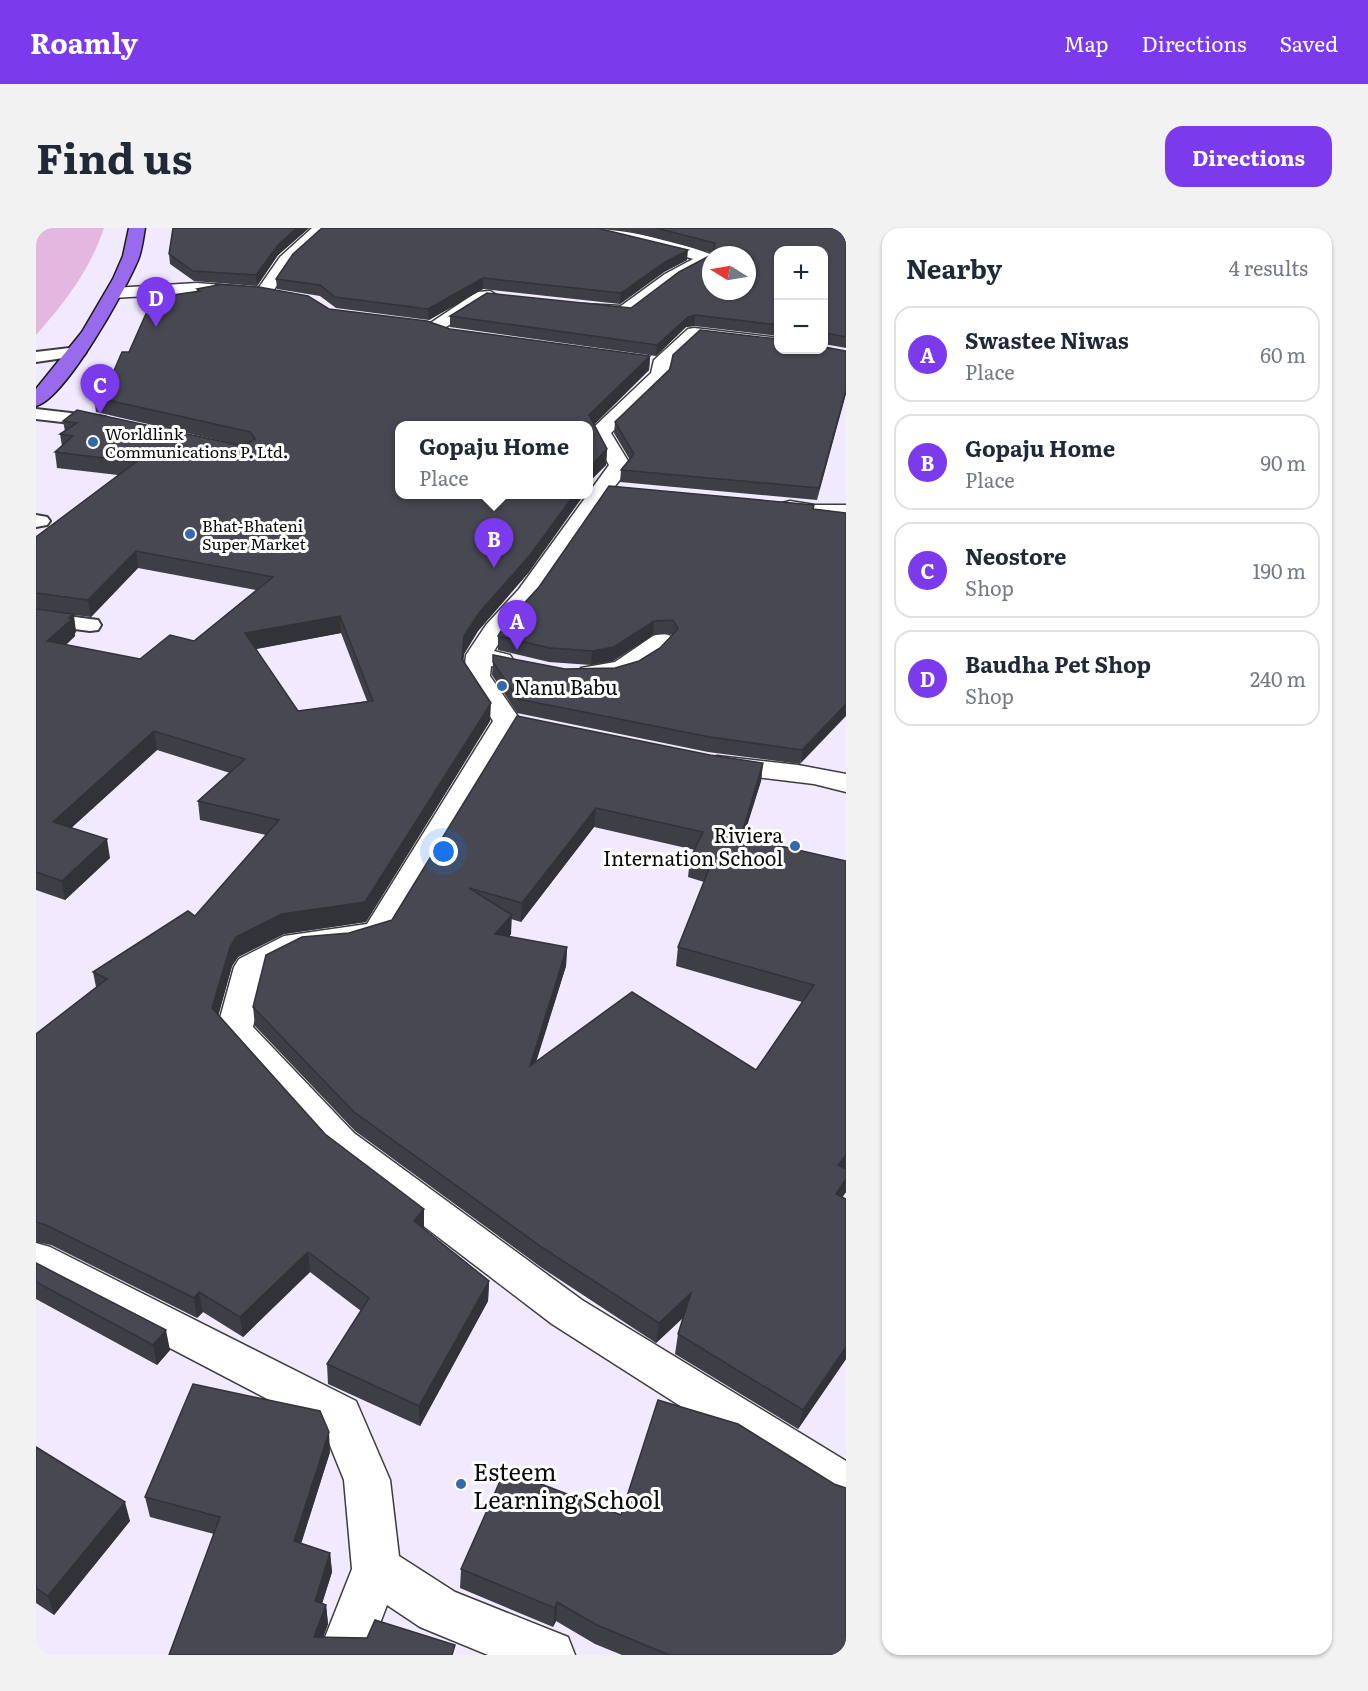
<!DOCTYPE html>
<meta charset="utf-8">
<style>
body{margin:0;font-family:Literata,serif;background:#f2f2f3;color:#1f2937}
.controls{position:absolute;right:18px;top:18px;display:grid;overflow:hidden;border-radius:12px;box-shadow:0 2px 4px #0004}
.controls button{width:54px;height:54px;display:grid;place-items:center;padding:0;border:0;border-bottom:2px solid #e0e1e3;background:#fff;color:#1f2937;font:30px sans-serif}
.compass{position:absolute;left:666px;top:18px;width:54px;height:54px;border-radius:50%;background:#fff;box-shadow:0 2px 4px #0004;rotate:281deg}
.you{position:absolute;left:408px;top:624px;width:21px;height:21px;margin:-15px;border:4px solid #fff;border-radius:50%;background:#1a73e8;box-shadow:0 0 0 9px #1a73e833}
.badge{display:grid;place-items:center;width:39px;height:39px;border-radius:50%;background:#7c3aed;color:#fff;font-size:20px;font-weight:700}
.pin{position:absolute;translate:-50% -50px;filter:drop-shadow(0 2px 3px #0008)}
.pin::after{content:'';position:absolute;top:32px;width:21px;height:18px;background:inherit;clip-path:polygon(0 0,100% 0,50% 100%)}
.popup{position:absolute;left:359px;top:193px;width:198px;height:78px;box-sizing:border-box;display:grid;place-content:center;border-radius:12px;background:#fff;filter:drop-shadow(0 2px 4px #0005);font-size:20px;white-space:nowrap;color:#747a83}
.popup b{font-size:22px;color:#1f2937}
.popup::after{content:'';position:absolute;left:50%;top:100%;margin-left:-12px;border:12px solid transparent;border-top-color:#fff}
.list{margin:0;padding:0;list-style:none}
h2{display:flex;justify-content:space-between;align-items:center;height:78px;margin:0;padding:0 24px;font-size:26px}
h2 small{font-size:20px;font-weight:400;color:#747a83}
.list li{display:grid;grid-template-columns:39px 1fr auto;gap:18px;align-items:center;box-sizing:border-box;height:96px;margin:0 12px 12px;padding:0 12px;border:2px solid #e0e1e3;border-radius:18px}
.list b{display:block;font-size:22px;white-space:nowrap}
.list p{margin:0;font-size:20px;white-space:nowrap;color:#747a83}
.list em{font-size:20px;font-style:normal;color:#747a83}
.map{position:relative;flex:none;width:810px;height:1427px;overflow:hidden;border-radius:18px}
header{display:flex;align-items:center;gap:36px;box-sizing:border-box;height:84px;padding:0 30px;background:#7c3aed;color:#fff}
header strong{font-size:28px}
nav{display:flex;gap:33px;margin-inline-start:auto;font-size:21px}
.intro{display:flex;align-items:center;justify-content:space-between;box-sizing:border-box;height:144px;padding:0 36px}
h1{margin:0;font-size:42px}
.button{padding:15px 27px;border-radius:18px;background:#7c3aed;color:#fff;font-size:21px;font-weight:700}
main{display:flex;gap:36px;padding:0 36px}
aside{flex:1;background:#fff;border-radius:18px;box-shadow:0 2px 4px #0004}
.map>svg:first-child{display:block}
.green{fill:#e3b7e0}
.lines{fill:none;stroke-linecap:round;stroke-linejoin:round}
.service-casing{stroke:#3d3d3d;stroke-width:4}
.minor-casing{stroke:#3d3d3d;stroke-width:3}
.primary-casing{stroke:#1b1b1b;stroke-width:3}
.service{fill:#fff;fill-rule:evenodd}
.minor{fill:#fff;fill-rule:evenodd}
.primary{fill:#976beb;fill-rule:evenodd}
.wall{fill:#3d3e46;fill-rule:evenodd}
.shaded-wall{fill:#323239}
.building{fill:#474851;stroke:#323239;stroke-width:1.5;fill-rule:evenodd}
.poi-dot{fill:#3169ab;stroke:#fff;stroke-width:2}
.labels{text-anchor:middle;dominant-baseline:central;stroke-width:6;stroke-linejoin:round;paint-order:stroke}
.far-poi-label{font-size:16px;fill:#0a0a0a;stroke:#fff;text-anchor:start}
.poi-label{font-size:20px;fill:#0a0a0a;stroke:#fff;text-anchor:start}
.near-poi-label{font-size:24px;fill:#0a0a0a;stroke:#fff;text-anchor:start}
</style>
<header>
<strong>Roamly</strong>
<nav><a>Map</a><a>Directions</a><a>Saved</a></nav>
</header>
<div class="intro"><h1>Find us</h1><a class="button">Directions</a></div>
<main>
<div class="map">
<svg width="810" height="1427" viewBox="0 0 810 1427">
<rect width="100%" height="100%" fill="#f1e9fd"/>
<path class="green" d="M 0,0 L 68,0 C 54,42 29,74 0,107 Z"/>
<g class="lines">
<defs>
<g id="service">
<polygon points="42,119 48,121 50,124 48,127 0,134 0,124"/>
<polygon points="0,181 69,189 78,194 69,199 0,191"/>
<polygon points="0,287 11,289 14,293 11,297 0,299"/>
<polygon points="0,384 54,391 62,392 65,397 62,402 54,403 0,396"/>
</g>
<g id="minor">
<polygon points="276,0 293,0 256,35 233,69 221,69 219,65 244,29"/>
<path d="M 539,0 C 586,0 634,11 677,27 L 675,34 L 641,52 L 594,88 L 553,85 L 544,80 L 547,76 L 585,78 L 629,46 L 657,31 L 629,22 L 542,3 Z"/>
<polygon points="161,55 210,59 218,64 210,69 161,65 77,70 69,65 77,60"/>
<polygon points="454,63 462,68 460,72 451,73 402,104 396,105 387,100 441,64"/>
<polygon points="658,100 742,110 742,120 662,111 634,137 631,151 575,205 595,238 567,273 501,371 468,407 458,423 474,427 478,433 474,439 465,441 455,438 454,448 485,493 359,703 355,710 314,722 267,726 230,745 217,799 318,905 546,1072 810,1233 810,1279 793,1273 516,1096 292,925 181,801 198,739 203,731 248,708 331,696 457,493 428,448 430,427 450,397 483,361 573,237 554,204 557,200 615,145 618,132 652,101"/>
<polygon points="754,273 779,277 810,277 810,291 779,291 746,285 743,280 746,275"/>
<path d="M 626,405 L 635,408 L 639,413 L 635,418 C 608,438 581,461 545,452 L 541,446 L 545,440 L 579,434 L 617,408 Z"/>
<polygon points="681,528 762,537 810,546 810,564 778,556 671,543 667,537 671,531"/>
<polygon points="0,1015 14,1019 320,1173 354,1252 363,1328 419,1364 532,1409 539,1427 452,1427 384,1399 351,1377 332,1427 282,1427 316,1341 308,1252 287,1200 0,1050"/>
</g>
<path id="primary" d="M 93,0 L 109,0 C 107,11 106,22 102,32 C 90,61 29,171 0,178 L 0,161 L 46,104 L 77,51 L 87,28 Z"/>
</defs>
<use href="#service" class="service-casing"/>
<use href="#minor" class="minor-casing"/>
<use href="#primary" class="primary-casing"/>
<use href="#service" class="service"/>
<use href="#minor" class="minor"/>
<use href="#primary" class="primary"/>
</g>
<g class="wall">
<polygon points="137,0 273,0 242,27 221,58 158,53 134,36 133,26"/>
<polygon points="564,0 810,0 810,120 788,116 788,117 788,22 742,22 742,108 658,98 650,99 620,128 414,99 414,88 595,80 677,26 677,25 592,3"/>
<polygon points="651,32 628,44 584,76 447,61 393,92 300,80 284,68 241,61 240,51"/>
<path d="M 179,56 L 293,81 L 414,101 L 614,128 L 613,142 L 558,197 L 571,221 L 570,237 L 554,253 L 493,344 L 442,403 L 428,426 L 427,433 L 454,493 L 330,694 L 248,706 L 202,729 L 196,738 L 182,787 L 289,906 L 388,981 L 388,1001 L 453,1053 L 452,1073 L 384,1198 L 292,1156 L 291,1136 L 325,1083 L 274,1044 L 207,1109 L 167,1084 L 161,1090 L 15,1017 L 0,1014 L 0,806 L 60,759 L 57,744 L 159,688 L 230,607 L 164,592 L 162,573 L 194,545 L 121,522 L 35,600 L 74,630 L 29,672 L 0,662 L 0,309 L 82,247 L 21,240 L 19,224 L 26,218 L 24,206 L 29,203 L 27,193 L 190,214 L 60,184 L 58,169 L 71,159 L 93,124 L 161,63 L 161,61 L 180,58 ZM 102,340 L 220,362 L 158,413 L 104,431 L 30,417 L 39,408 L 39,405 L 40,404 L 38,387 L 55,389 ZM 305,405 L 331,473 L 262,483 L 219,421 Z"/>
<polygon points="810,123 781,272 584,254 585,242 594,232 578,205 579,194"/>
<polygon points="778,281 810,285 764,536 672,524 481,485 456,447 457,434 529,441 579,440 603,433 624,420 636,407 635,406 617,407 577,433 555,437 513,434 462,422 462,408"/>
<path d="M 481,488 L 674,527 L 727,535 L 725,553 L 707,609 L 810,633 L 810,964 L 806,969 L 810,1131 L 762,1201 L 639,1126 L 642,1106 L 648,1089 L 620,1115 L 506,1040 L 319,903 L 219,798 L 217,779 L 313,705 L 356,692 ZM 558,599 L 659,622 L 654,631 L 652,649 L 668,654 L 642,719 L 640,738 L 766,774 L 720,842 L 500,833 L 530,738 L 531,719 L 473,709 L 475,706 L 475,691 L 485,694 Z"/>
<polygon points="0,1035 134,1122 121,1137 0,1071"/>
<polygon points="0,1219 94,1293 18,1387 0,1375"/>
<polygon points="294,1224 265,1315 294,1325 296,1344 286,1375 290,1377 292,1396 287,1409 419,1417 133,1427 178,1306 114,1289 109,1269"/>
<polygon points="798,1256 810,1427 586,1427 559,1416 520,1393 517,1399 424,1360 425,1341 585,1287"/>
</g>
<g class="shaded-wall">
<polygon points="261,0 273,0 242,27 221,58 220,47 242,17"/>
<polygon points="652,22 651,32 628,44 584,76 585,65 629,34"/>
<polygon points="447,50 447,61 393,92 392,81"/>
<polygon points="659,87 658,98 650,99 620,128 621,117 652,89"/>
<polygon points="614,128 613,142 552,202 553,187"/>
<polygon points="810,162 810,166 781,272 783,260"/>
<polygon points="571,221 570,237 554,253 552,258 552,245 555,238"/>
<polygon points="538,267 548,267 493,344 442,403 428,426 426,449 426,431 428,408 443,385"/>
<polygon points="100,323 102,340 55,389 52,372"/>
<polygon points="37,386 40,404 39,405 39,408 14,431 11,413"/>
<polygon points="304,388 305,405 210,423 209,405"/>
<polygon points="618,393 617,407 577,433 555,437 556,423"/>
<polygon points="455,475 454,493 330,694 248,706 202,729 196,738 179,800 176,780 194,719 200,709"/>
<polygon points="810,476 810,488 764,536 766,522"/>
<polygon points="118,503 121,522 21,613 17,594"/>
<polygon points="727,535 725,553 702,627 705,609"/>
<polygon points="560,580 558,599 485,694 486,675"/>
<polygon points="71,611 74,630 29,672 26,653"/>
<polygon points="476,687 475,706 459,725 459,706"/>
<polygon points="531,719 530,738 493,857 494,838"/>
<polygon points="810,927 810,941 802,937"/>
<polygon points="810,951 810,964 795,986 800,966"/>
<polygon points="388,981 388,1001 378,993"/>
<polygon points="272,1024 274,1044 207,1109 204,1089"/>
<polygon points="453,1053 452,1073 384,1198 383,1178"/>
<polygon points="163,1064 167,1084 161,1090 158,1070"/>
<polygon points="655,1065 652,1085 620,1115 623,1095"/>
<polygon points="130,1102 134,1122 121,1137 117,1117"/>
<polygon points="810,1119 810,1131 762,1201 767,1182"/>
<polygon points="293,1204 294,1224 260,1332 258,1313"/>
<polygon points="89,1274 94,1293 18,1387 12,1368"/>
<polygon points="294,1325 296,1344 281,1392 279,1373"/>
<polygon points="521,1374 520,1393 517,1399 519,1380"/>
<polygon points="290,1377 292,1396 281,1427 278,1409"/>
</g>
<g class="building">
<polygon points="137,0 261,0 242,17 220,47 157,43 133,26"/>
<polygon points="286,0 561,0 652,22 629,34 585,65 447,50 392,81 299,69 284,57 240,51 257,26"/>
<polygon points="620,0 810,0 810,109 790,105 788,109 788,22 742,22 742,97 659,87 652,89 621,117 414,88 451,65 595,80 643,44 675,27 675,63 711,63 711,27 675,27 677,26 679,15"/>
<path d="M 179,56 L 223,59 L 272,68 L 293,81 L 391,93 L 414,101 L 614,128 L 553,187 L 571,221 L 555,238 L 552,245 L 552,198 L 363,198 L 363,267 L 538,267 L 494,327 L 443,385 L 428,408 L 426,431 L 455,475 L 329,674 L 246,686 L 200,709 L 194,719 L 176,780 L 289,906 L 388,981 L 378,993 L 453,1053 L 383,1178 L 291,1136 L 333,1070 L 272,1024 L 204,1089 L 163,1064 L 158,1070 L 10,997 L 0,994 L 0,806 L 71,751 L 57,744 L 152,683 L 159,688 L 243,592 L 162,573 L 209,531 L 118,503 L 17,594 L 71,611 L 26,653 L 0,644 L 0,381 L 37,386 L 33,390 L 36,391 L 11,413 L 104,431 L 134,407 L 158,413 L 237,349 L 100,323 L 52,372 L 0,365 L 0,309 L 100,234 L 19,224 L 37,208 L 24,206 L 41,195 L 27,193 L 41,182 L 207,218 L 219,211 L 214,204 L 58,169 L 71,159 L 86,124 L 93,124 L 117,70 L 164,63 L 161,61 L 182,57 ZM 304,388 L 337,473 L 262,483 L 209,405 Z"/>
<polygon points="664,102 742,111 742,122 788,122 788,119 810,123 810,162 783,260 585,242 598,226 579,194 634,141 637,127"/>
<polygon points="573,258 778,277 777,281 810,285 810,476 766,522 674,509 482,471 457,434 457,427 529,441 579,440 603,433 624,420 642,401 637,392 618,393 578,419 556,423 514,420 462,408 470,395 503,359"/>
<path d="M 481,488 L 674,527 L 727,535 L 705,609 L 810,633 L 810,927 L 802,937 L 810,941 L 810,951 L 800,966 L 810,971 L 810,1119 L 767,1182 L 642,1106 L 655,1065 L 623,1095 L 507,1020 L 318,884 L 217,779 L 230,727 L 266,709 L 313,705 L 356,692 ZM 560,580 L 667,604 L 654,631 L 675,636 L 642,719 L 778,757 L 720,842 L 596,764 L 494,838 L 531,719 L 459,706 L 476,687 L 433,660 L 486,675 Z"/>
<polygon points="0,1035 130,1102 117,1117 0,1054"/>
<polygon points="157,1156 284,1183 293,1204 258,1313 294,1325 279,1373 290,1377 278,1409 331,1410 339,1392 419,1417 416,1427 133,1427 184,1289 109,1269"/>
<polygon points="622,1172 702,1196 798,1256 810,1260 810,1427 633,1427 561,1397 521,1374 519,1380 425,1341 469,1242 585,1287"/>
<polygon points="0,1219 89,1274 12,1368 0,1360"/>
</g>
<g class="poi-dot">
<circle cx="57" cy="214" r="6"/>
<circle cx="154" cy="306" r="6"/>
<circle cx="466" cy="458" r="6"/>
<circle cx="759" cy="618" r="6"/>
<circle cx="425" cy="1256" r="6"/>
</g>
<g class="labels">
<g class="far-poi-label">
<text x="69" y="205">Worldlink<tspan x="69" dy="18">Communications P. Ltd.</tspan></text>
<text x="166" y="297">Bhat-Bhateni<tspan x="166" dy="18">Super Market</tspan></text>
</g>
<g class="poi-label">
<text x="478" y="458">Nanu Babu</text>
<text x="747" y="606" text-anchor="end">Riviera<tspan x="747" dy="23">Internation School</tspan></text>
</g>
<g class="near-poi-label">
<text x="437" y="1242">Esteem<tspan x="437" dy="28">Learning School</tspan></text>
</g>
</g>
</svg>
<div class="controls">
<button>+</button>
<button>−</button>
</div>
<svg class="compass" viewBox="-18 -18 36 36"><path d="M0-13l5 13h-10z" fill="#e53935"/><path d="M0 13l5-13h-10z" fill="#747a83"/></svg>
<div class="you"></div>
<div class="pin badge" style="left:481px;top:422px">A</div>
<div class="pin badge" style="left:458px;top:340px">B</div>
<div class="popup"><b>Gopaju Home</b>Place</div>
<div class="pin badge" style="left:64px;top:186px">C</div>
<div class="pin badge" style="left:120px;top:99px">D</div>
</div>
<aside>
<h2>Nearby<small>4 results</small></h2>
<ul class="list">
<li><span class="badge">A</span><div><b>Swastee Niwas</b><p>Place</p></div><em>60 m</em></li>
<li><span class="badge">B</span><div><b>Gopaju Home</b><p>Place</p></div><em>90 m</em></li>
<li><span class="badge">C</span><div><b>Neostore</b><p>Shop</p></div><em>190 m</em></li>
<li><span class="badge">D</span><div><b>Baudha Pet Shop</b><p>Shop</p></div><em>240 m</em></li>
</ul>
</aside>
</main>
